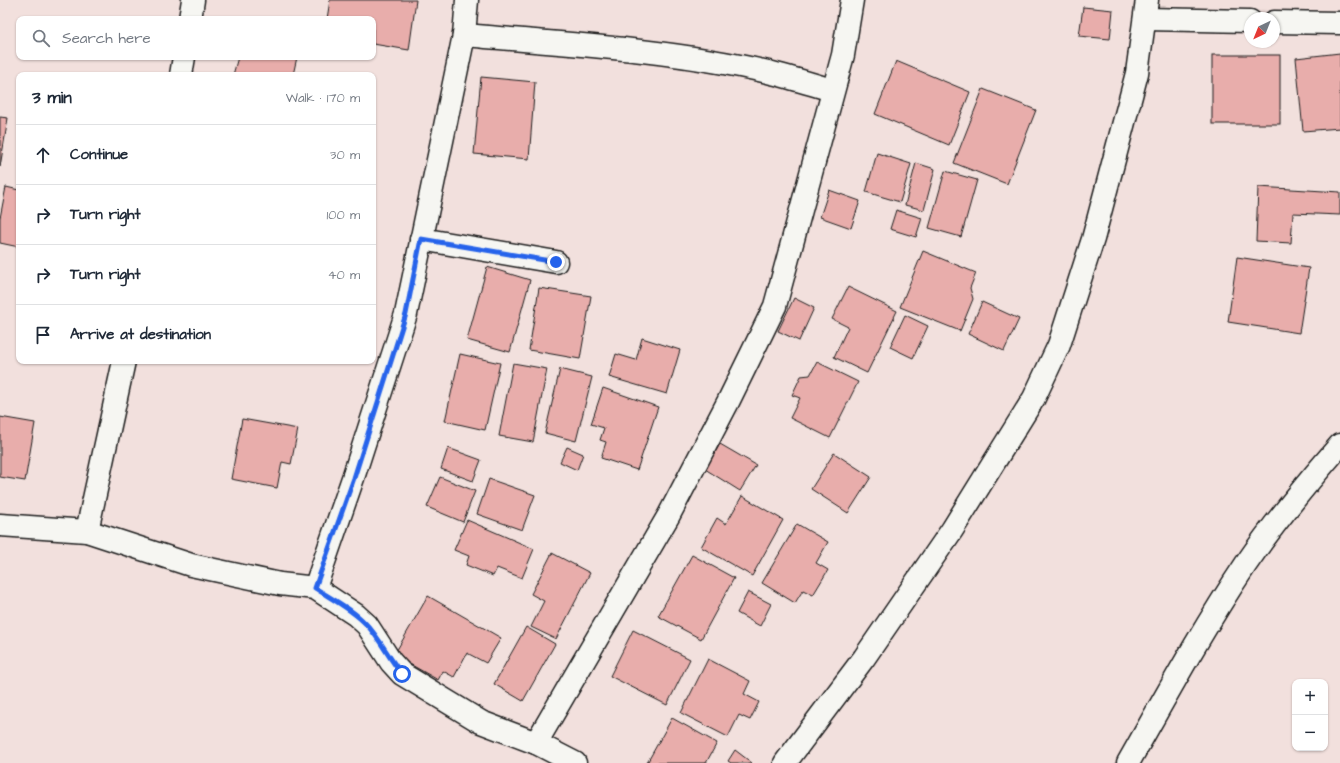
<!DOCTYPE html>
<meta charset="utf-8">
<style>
body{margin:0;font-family:"Architects Daughter",sans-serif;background:#f2f2f3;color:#1f2937}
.controls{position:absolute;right:12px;bottom:12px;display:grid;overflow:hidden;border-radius:8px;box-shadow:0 1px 3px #0004}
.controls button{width:36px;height:36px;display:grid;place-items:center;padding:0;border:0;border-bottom:1px solid #e0e1e3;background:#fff;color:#1f2937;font:20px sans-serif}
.compass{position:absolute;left:1244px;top:12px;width:36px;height:36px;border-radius:50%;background:#fff;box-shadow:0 1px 3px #0004;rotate:223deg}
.stop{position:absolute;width:12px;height:12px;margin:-9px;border:3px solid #2563eb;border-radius:50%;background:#fff}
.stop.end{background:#2563eb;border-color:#fff;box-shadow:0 1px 4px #0008}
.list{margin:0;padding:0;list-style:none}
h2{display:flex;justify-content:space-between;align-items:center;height:52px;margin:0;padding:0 16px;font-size:17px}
h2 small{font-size:13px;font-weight:400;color:#747a83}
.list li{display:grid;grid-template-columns:26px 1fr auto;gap:12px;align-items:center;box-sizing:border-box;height:60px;padding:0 16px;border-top:1px solid #e0e1e3}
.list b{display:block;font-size:15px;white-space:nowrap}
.list em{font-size:13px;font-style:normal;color:#747a83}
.icon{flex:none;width:22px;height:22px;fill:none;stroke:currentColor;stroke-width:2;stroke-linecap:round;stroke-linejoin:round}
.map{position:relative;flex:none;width:1340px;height:763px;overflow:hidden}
.search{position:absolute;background:#fff;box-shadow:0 1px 3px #0004;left:16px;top:16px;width:360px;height:44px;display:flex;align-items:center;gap:10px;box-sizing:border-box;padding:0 14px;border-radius:8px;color:#747a83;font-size:15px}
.panel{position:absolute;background:#fff;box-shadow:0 1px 3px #0004;left:16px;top:72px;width:360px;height:292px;border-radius:8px}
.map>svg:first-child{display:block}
.building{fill:#e8adab;stroke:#1c1c1c}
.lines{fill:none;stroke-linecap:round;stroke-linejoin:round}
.street-casing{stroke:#1c1c1c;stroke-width:25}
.street{stroke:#f6f6f2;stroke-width:22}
.route{stroke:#2563eb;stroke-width:5}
</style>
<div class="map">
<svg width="1340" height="763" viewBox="0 0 1340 763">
<rect width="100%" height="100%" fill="#f2e0dd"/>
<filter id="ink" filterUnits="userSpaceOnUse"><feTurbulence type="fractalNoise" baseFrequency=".025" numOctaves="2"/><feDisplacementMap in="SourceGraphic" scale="8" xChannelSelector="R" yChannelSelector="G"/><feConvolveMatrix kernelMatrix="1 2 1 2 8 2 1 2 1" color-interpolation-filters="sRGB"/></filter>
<g filter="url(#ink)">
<g class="building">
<polygon points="330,0 416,0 409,50 373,44 373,19 327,19"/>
<polygon points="1083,7 1113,10 1110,39 1079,36"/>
<polygon points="1340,53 1340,128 1303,131 1296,58"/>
<rect x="1212" y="55" width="68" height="69"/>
<polygon points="238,57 297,57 293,75 233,75"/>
<polygon points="896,61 970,92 949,145 875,114"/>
<polygon points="481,77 535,82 529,159 474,154"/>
<polygon points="983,89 1036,110 1007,184 954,163"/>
<polygon points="0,117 8,118 0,167"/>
<polygon points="877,153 911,164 900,202 866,192"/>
<polygon points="916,163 935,169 924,210 905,205"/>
<polygon points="945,171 977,180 961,237 929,228"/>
<polygon points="6,187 19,190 19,247 0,243 0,218"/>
<polygon points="1258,187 1340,192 1340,215 1293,213 1291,243 1256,241"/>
<polygon points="829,190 860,201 851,228 820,217"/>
<polygon points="896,210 922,218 916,237 890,229"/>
<polygon points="923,251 976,273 970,288 973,299 960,331 900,307"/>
<polygon points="1237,257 1309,268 1299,333 1228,322"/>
<polygon points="487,267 530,280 510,352 467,340"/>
<polygon points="848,287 897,311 867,373 834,357 848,327 832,319"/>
<polygon points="539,288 591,296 580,359 529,350"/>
<polygon points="794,298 814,308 799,341 778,331"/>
<polygon points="982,302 1019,319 1004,351 968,334"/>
<polygon points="905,315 928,326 913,358 890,347"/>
<polygon points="642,338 680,350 667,394 609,377 616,354 636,360"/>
<polygon points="460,354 500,363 485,430 445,421"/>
<polygon points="817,362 858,382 830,438 790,418 800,398 792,395 801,376 810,375"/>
<polygon points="513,363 547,369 533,442 499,436"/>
<polygon points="560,369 592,377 576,441 545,433"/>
<polygon points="603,388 658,407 637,470 601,458 606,442 600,440 604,428 591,424"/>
<polygon points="0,417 35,423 25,481 0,477"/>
<polygon points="242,419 298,429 291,464 282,462 277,488 231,479"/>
<polygon points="720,444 756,465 740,491 705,469"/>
<polygon points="567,447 583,454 577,470 560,462"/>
<polygon points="448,448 481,460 473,481 441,469"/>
<polygon points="834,453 871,477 848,513 811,489"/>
<polygon points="440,477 475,491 463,522 427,507"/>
<polygon points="489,479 535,495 522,530 477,514"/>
<polygon points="742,496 783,520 752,576 701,547 717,518 726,524"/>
<polygon points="467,520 534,549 522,578 497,568 493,576 466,565 469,556 454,550"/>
<polygon points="797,524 828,542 816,563 828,570 813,595 803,590 795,603 762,583"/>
<polygon points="552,553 590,573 556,639 531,627 544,601 531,594"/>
<polygon points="692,555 734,578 701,639 658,616"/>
<polygon points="748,592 771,604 760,626 737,613"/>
<polygon points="428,596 501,638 486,663 467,653 454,677 443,671 438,680 394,655"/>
<polygon points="526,627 555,644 523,701 494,684"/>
<polygon points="633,630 690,659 667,705 610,676"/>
<polygon points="708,659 750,681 744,694 759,702 750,720 739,715 728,737 681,713"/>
<polygon points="672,718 717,743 706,763 647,763"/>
<polygon points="735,750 752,763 731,763 728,761"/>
</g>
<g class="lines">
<defs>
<g id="street">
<polyline points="190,19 193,0"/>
<polyline points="1145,19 1250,21"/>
<polyline points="1274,22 1340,23"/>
<path d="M 464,35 C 565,44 668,49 768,72 C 789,77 811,84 832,90"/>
<polyline points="181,75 184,57"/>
<polyline points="421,239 556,262"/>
<polyline points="0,525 87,531 191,565 280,584 315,588 356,615 367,625 391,662 402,674 481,722 536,743 575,763"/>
<polyline points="87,531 124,361"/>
<polyline points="315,588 353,478 406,314 464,35 467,0"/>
<polyline points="536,743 669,515 728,402 775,306 843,55 852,0"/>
<polyline points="785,763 864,658 952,530 1034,398 1059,345 1093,239 1137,73 1147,0"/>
<path d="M 1128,763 C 1166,696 1203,628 1246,564 C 1274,523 1307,483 1340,445"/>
</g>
</defs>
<use href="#street" class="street-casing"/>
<use href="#street" class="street"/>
</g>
</g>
<g class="lines" filter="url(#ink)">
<path class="route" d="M 402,674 C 389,659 380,638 366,624 C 352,609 332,599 315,588 L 354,478 L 406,314 L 421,239 L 556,262"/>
</g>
</svg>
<div class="controls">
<button>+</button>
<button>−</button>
</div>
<svg class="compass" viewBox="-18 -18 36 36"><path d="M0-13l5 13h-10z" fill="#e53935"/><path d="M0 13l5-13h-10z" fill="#747a83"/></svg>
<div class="stop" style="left:402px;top:674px"></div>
<div class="stop end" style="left:556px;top:262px"></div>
<div class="search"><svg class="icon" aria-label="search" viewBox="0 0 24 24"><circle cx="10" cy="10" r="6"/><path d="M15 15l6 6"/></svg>Search here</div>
<section class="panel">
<h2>3 min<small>Walk · 170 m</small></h2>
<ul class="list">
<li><svg class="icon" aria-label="ahead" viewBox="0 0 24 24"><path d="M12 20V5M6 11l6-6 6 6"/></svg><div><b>Continue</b></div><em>30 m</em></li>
<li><svg class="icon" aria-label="right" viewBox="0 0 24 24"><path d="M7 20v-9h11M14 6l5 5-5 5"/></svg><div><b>Turn right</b></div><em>100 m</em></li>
<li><svg class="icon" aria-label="right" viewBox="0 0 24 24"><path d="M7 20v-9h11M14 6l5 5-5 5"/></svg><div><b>Turn right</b></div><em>40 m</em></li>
<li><svg class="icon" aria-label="arrive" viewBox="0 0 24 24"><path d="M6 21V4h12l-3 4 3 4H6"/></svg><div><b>Arrive at destination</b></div></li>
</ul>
</section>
</div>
